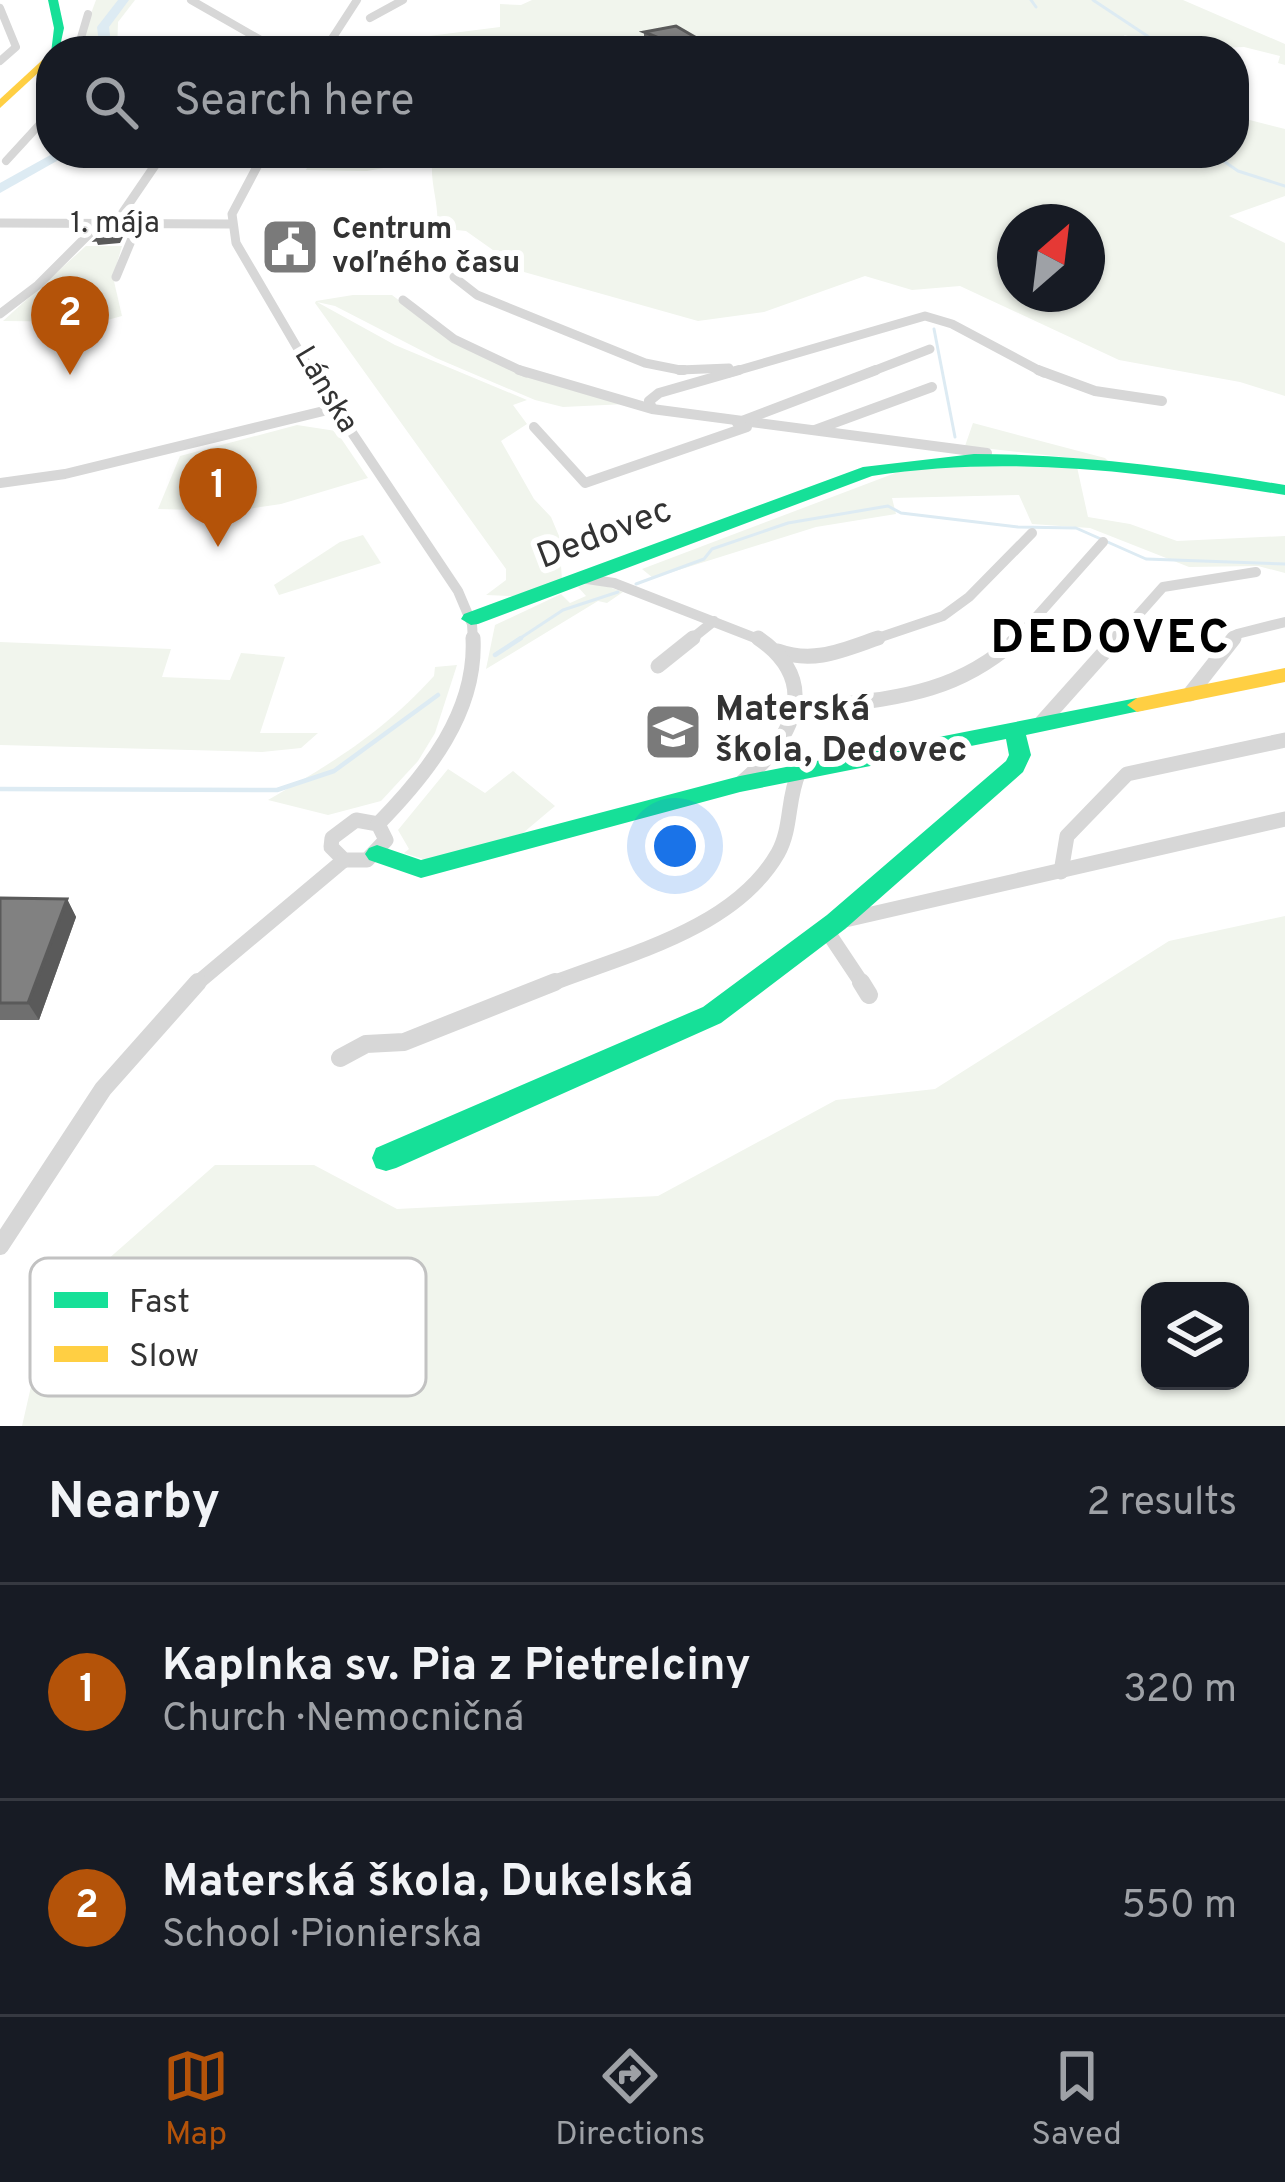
<!DOCTYPE html>
<meta charset="utf-8">
<style>
body{margin:0;font-family:Overpass,sans-serif;background:#20242c;color:#f1f3f6}
.controls{position:absolute;right:36px;bottom:36px;display:grid;overflow:hidden;border-radius:24px;box-shadow:0 3px 9px #0004}
.controls button{width:108px;height:108px;display:grid;place-items:center;padding:0;border:0;border-bottom:3px solid #363941;background:#171b24;color:#f1f3f6;font:60px sans-serif}
.compass{position:absolute;left:997px;top:204px;width:108px;height:108px;border-radius:50%;background:#171b24;box-shadow:0 3px 9px #0004;rotate:28deg}
.you{position:absolute;left:675px;top:846px;width:42px;height:42px;margin:-30px;border:9px solid #fff;border-radius:50%;background:#1a73e8;box-shadow:0 0 0 18px #1a73e833}
.badge{display:grid;place-items:center;width:78px;height:78px;border-radius:50%;background:#b45309;color:#fff;font-size:39px;font-weight:700}
.pin{position:absolute;translate:-50% -99px;filter:drop-shadow(0 3px 6px #0008)}
.pin::after{content:'';position:absolute;top:63px;width:42px;height:36px;background:inherit;clip-path:polygon(0 0,100% 0,50% 100%)}
.list{margin:0;padding:0;list-style:none}
h2{display:flex;justify-content:space-between;align-items:center;height:156px;margin:0;padding:0 48px;font-size:51px}
h2 small{font-size:39px;font-weight:400;color:#9ea1a6}
.list li{display:grid;grid-template-columns:78px 1fr auto;gap:36px;align-items:center;box-sizing:border-box;height:216px;padding:0 48px;border-top:3px solid #363941}
.list b{display:block;font-size:45px;white-space:nowrap}
.list p{margin:0;font-size:39px;white-space:nowrap;color:#9ea1a6}
.list em{font-size:39px;font-style:normal;color:#9ea1a6}
.icon{flex:none;width:66px;height:66px;fill:none;stroke:currentColor;stroke-width:2;stroke-linecap:round;stroke-linejoin:round}
.map{position:relative;flex:none;width:1285px;height:1426px;overflow:hidden}
.search{position:absolute;background:#171b24;box-shadow:0 3px 9px #0004;left:36px;right:36px;top:36px;height:132px;display:flex;align-items:center;gap:30px;box-sizing:border-box;padding:0 42px;border-radius:48px;color:#9ea1a6;font-size:45px}
.sheet{height:588px;background:#171b24}
nav{display:flex;justify-content:space-around;align-items:center;box-sizing:border-box;height:168px;border-top:3px solid #363941;background:#171b24;font-size:33px;color:#9ea1a6}
nav a{display:grid;justify-items:center;gap:6px}
nav .on{color:#b45309}
.map>svg:first-child{display:block}
.green{fill:#f1f5ed;fill-rule:evenodd}
.lines{fill:none;stroke-linecap:round;stroke-linejoin:round}
.stream-far1{stroke:#ddebf3;stroke-width:3}
.stream{stroke:#ddebf3;stroke-width:4.5}
.river{fill:#ddebf3;fill-rule:evenodd}
.street-far4{stroke:#d7d7d7;stroke-width:8}
.street-far3{stroke:#d7d7d7;stroke-width:9}
.street-far2{stroke:#d7d7d7;stroke-width:10}
.street-far1{stroke:#d7d7d7;stroke-width:15}
.street{stroke:#d7d7d7;stroke-width:18}
.fast{fill:#16e098;fill-rule:evenodd}
.slow{fill:#ffcf43;fill-rule:evenodd}
.wall{fill:#6f6f6f}
.shaded-wall{fill:#5a5a5a}
.building{fill:#818181;stroke:#5a5a5a;stroke-width:3}
.labels{text-anchor:middle;dominant-baseline:central;stroke-width:12;stroke-linejoin:round;paint-order:stroke}
.far-street-label{font-size:30px;fill:#333;stroke:#fff}
.far-poi-label{font-size:30px;font-weight:bold;fill:#333;stroke:#fff;text-anchor:start}
.street-label{font-size:36px;fill:#333;stroke:#fff}
.poi-label{font-size:36px;font-weight:bold;fill:#333;stroke:#fff;text-anchor:start}
.district-label{font-size:48px;font-weight:bold;letter-spacing:3px;fill:#000;stroke:#fff}
.key{fill:#fff;stroke:#c2c2c2;stroke-width:3}
.key-label{font-size:33px;fill:#333}
</style>
<div class="map">
<svg width="1285" height="1426" viewBox="0 0 1285 1426">
<rect width="100%" height="100%" fill="#fff"/>
<g class="green">
<polygon points="96,0 135,0 118,22 117,51 77,51"/>
<polygon points="532,0 1183,0 1285,44 1285,65 1278,63 1280,56 1244,47 1157,51 1141,39 1124,35 1135,51 408,51 405,47 421,37 500,27 500,4 521,5"/>
<path d="M 1234,116 L 1285,129 L 1285,196 L 1229,216 L 1285,243 L 1285,396 L 1240,382 L 1119,360 L 960,286 L 912,290 L 865,276 L 764,312 L 698,321 L 524,272 L 466,231 L 437,228 C 440,202 427,178 434,153 L 1234,153 ZM 1015,222 L 1087,222 L 1087,294 L 1015,294 Z"/>
<polygon points="314,153 421,153 417,162 367,171 306,170"/>
<polygon points="86,246 122,246 113,277 122,316 100,322 3,321"/>
<polygon points="353,295 392,295 456,344 626,404 563,407 535,400 436,358 335,306 317,302 395,345 527,400 513,405 527,424 501,441 534,499 551,517 559,536 562,580 513,596 486,595 506,580 506,569 315,303 316,301"/>
<polygon points="973,423 1105,458 1109,462 965,446"/>
<polygon points="297,425 336,431 368,478 281,504 235,511 158,509 180,456"/>
<polygon points="986,459 1077,467 1088,517 1130,524 1177,541 1285,536 1285,573 1258,566 1189,567 1090,528 1032,524 1019,495 892,498 896,514 816,527 653,578 642,569 898,472"/>
<polygon points="363,535 381,563 279,595 274,585 340,542"/>
<polygon points="592,581 623,592 607,603 598,601 486,669 495,625 561,594 570,603 586,596 578,587"/>
<polygon points="0,642 171,649 162,677 230,680 241,653 285,657 260,733 318,733 301,748 262,752 0,745"/>
<path d="M 457,665 L 435,733 L 418,761 L 381,801 L 328,815 L 268,800 C 334,762 382,733 434,676 L 435,667 Z"/>
<polygon points="448,769 485,793 513,771 555,806 523,833 429,861 404,853 409,849 398,830"/>
<path d="M 1285,916 L 1285,1426 L 22,1426 L 48,1312 L 215,1165 L 314,1165 L 397,1209 L 658,1196 L 836,1100 L 935,1089 L 1169,941 ZM 1150,1291 L 1240,1291 L 1240,1381 L 1150,1381 Z"/>
</g>
<g class="lines">
<g class="stream-far1">
<polyline points="1031,0 1036,7"/>
<polyline points="1093,0 1170,51"/>
<polyline points="1212,153 1238,171 1285,186"/>
<polyline points="934,329 955,437"/>
<polyline points="636,584 704,559 712,549 788,523 888,506 901,513 1018,527 1076,528 1146,559 1285,564"/>
<polyline points="516,641 563,610 618,592"/>
</g>
<g class="stream">
<polyline points="495,655 521,638"/>
<polyline points="0,789 277,790 334,771 438,695"/>
</g>
<g class="river">
<polygon points="118,0 129,0 109,27 112,51 100,51 97,27"/>
<polygon points="54,153 71,153 0,193 0,183"/>
</g>
<g class="street-far4">
<polyline points="191,0 280,51"/>
<polyline points="0,8 16,47 0,61"/>
<polyline points="370,18 403,0"/>
<polyline points="77,51 88,14"/>
<polyline points="324,51 357,0"/>
<polyline points="6,161 51,112"/>
<polyline points="156,164 163,153"/>
<polyline points="258,164 264,153"/>
</g>
<g class="street-far3">
<polyline points="260,161 232,214 236,243 312,373"/>
<polyline points="0,223 230,224"/>
<polyline points="115,224 158,161"/>
<polyline points="116,277 138,224"/>
<polyline points="454,277 477,295 645,363 680,370 729,368"/>
<polyline points="403,300 454,339 526,373"/>
<polyline points="0,314 38,285 99,224"/>
<polyline points="729,373 925,316 952,324 1044,373"/>
<polyline points="868,373 930,349"/>
</g>
<g class="street-far2">
<polyline points="310,370 458,591 472,624 473,641"/>
<polyline points="519,370 652,409 987,453"/>
<polyline points="679,370 684,370"/>
<polyline points="1038,370 1095,391 1162,401"/>
<polyline points="652,408 649,401 659,393 739,370"/>
<polyline points="737,423 876,370"/>
<polyline points="534,427 585,483 747,427"/>
<polyline points="815,430 932,387"/>
<polyline points="0,483 65,474 336,408"/>
<polyline points="587,579 614,583 763,641"/>
<polyline points="689,641 714,621"/>
<polyline points="869,641 943,616 969,597 1032,533"/>
<polyline points="1015,641 1103,542"/>
<polyline points="1115,641 1163,587 1256,572"/>
<polyline points="1232,641 1237,634 1285,622"/>
</g>
<g class="street-far1">
<path d="M 778,651 C 814,664 843,650 878,638"/>
<polyline points="658,666 693,638"/>
<polyline points="1190,694 1234,638"/>
<path d="M 797,710 C 883,698 950,700 1018,638"/>
<polyline points="1042,722 1117,638"/>
<path d="M 740,784 C 790,742 825,684 758,638"/>
<polygon points="356,820 378,824 386,840 367,860 344,860 331,847 332,838"/>
<path d="M 378,824 C 427,774 477,712 473,638"/>
<polyline points="1061,872 1067,836 1127,774 1285,740"/>
<polyline points="841,921 1285,819"/>
<polyline points="825,928 863,985"/>
<polyline points="195,985 344,860"/>
<path d="M 548,985 C 624,955 734,930 778,853 C 792,828 787,798 799,772"/>
</g>
<g class="street">
<polyline points="861,982 869,995"/>
<polyline points="340,1058 366,1044 404,1042 555,982"/>
<polyline points="0,1246 103,1089 198,982"/>
</g>
<g class="fast">
<polygon points="48,0 58,0 64,28 59,51 51,53 54,28"/>
<polygon points="325,47 329,51 318,51"/>
<path d="M 974,454 C 1079,454 1181,468 1285,485 L 1285,495 C 1147,473 1012,454 872,476 L 478,624 L 471,625 L 461,619 L 464,614 L 863,467 Z"/>
<polygon points="1137,698 1144,700 1147,705 1144,710 1026,735 1031,755 1023,772 845,929 721,1023 396,1168 386,1171 376,1168 372,1158 376,1148 703,1007 827,915 1006,761 1009,755 1006,739 740,792 421,878 369,860 365,854 369,848 377,845 421,860 740,776"/>
</g>
<g class="slow">
<polygon points="51,52 51,61 0,108 0,99"/>
<polygon points="1285,668 1285,682 1137,712 1127,705 1137,698"/>
</g>
</g>
<g class="wall">
<polygon points="644,32 719,51 680,51 644,36"/>
<polygon points="0,898 67,899 76,917 39,1020 0,1020"/>
</g>
<g class="shaded-wall">
<polygon points="122,230 124,235 120,243 98,245 96,240"/>
<polygon points="67,899 76,917 39,1020 28,1003"/>
</g>
<g class="building">
<polygon points="676,26 719,51 691,51 644,32"/>
<polygon points="102,227 122,230 119,238 96,240 105,232"/>
<polygon points="0,898 67,899 28,1003 0,1003"/>
</g>
<defs>
<symbol id="civic-square" viewBox="-11 -11 22 22"><rect x="-9" y="-9" width="18" height="18" rx="4" fill="#7a7a7a" stroke="#fff"/><path d="M-.6-6.5H3V-4.5H.6V-3L4-1V1h2V6H-6V1h2V-1L-.6-3ZM-1.2 2.5V6h2.4V2.5Z" fill="#fff"/></symbol>
<symbol id="school-square" viewBox="-11 -11 22 22"><rect x="-9" y="-9" width="18" height="18" rx="4" fill="#7a7a7a" stroke="#fff"/><path d="M0-5L7-2L0 1L-7-2ZM-4 1L0 2.5L4 1V4Q0 6-4 4Z" fill="#fff"/></symbol>
</defs>
<g fill-rule="evenodd">
<use href="#civic-square" x="257" y="214" width="66" height="66"/>
<use href="#school-square" x="640" y="699" width="66" height="66"/>
</g>
<g class="labels">
<g class="far-street-label">
<text x="115" y="224">1. mája</text>
<text transform="translate(325 390) rotate(59)">Lánska</text>
</g>
<g class="far-poi-label">
<text x="332" y="230">Centrum<tspan x="332" dy="34">voľného času</tspan></text>
</g>
<g class="street-label">
<text transform="translate(605 535) rotate(-21)">Dedovec</text>
</g>
<g class="poi-label">
<text x="715" y="711">Materská<tspan x="715" dy="41">škola, Dedovec</tspan></text>
</g>
<g class="district-label">
<text x="1111" y="640">DEDOVEC</text>
</g>
</g>
<rect x="30" y="1258" width="396" height="138" rx="18" class="key"/>
<rect x="54" y="1292" width="54" height="16" fill="#16e098"/>
<rect x="54" y="1346" width="54" height="16" fill="#ffcf43"/>
<g class="key-label">
<text x="129" y="1312">Fast</text>
<text x="129" y="1366">Slow</text>
</g>
</svg>
<div class="controls">
<button><svg class="icon" aria-label="layers" viewBox="0 0 24 24"><path d="M12 4l9 5-9 5-9-5zM3 14l9 5 9-5"/></svg></button>
</div>
<svg class="compass" viewBox="-18 -18 36 36"><path d="M0-13l5 13h-10z" fill="#e53935"/><path d="M0 13l5-13h-10z" fill="#9ea1a6"/></svg>
<div class="you"></div>
<div class="pin badge" style="left:218px;top:547px">1</div>
<div class="pin badge" style="left:70px;top:375px">2</div>
<div class="search"><svg class="icon" aria-label="search" viewBox="0 0 24 24"><circle cx="10" cy="10" r="6"/><path d="M15 15l6 6"/></svg>Search here</div>
</div>
<section class="sheet">
<h2>Nearby<small>2 results</small></h2>
<ul class="list">
<li><span class="badge">1</span><div><b>Kaplnka sv. Pia z Pietrelciny</b><p>Church · Nemocničná</p></div><em>320 m</em></li>
<li><span class="badge">2</span><div><b>Materská škola, Dukelská</b><p>School · Pionierska</p></div><em>550 m</em></li>
</ul>
</section>
<nav>
<a class="on"><svg class="icon" aria-label="map" viewBox="0 0 24 24"><path d="M3 6l6-2 6 2 6-2v14l-6 2-6-2-6 2zM9 4v14M15 6v14"/></svg>Map</a>
<a><svg class="icon" aria-label="directions" viewBox="0 0 24 24"><path d="M12 3l9 9-9 9-9-9zM9 14v-3h6M13 9l2 2-2 2"/></svg>Directions</a>
<a><svg class="icon" aria-label="saved" viewBox="0 0 24 24"><path d="M7 4h10v16l-5-4-5 4z"/></svg>Saved</a>
</nav>
